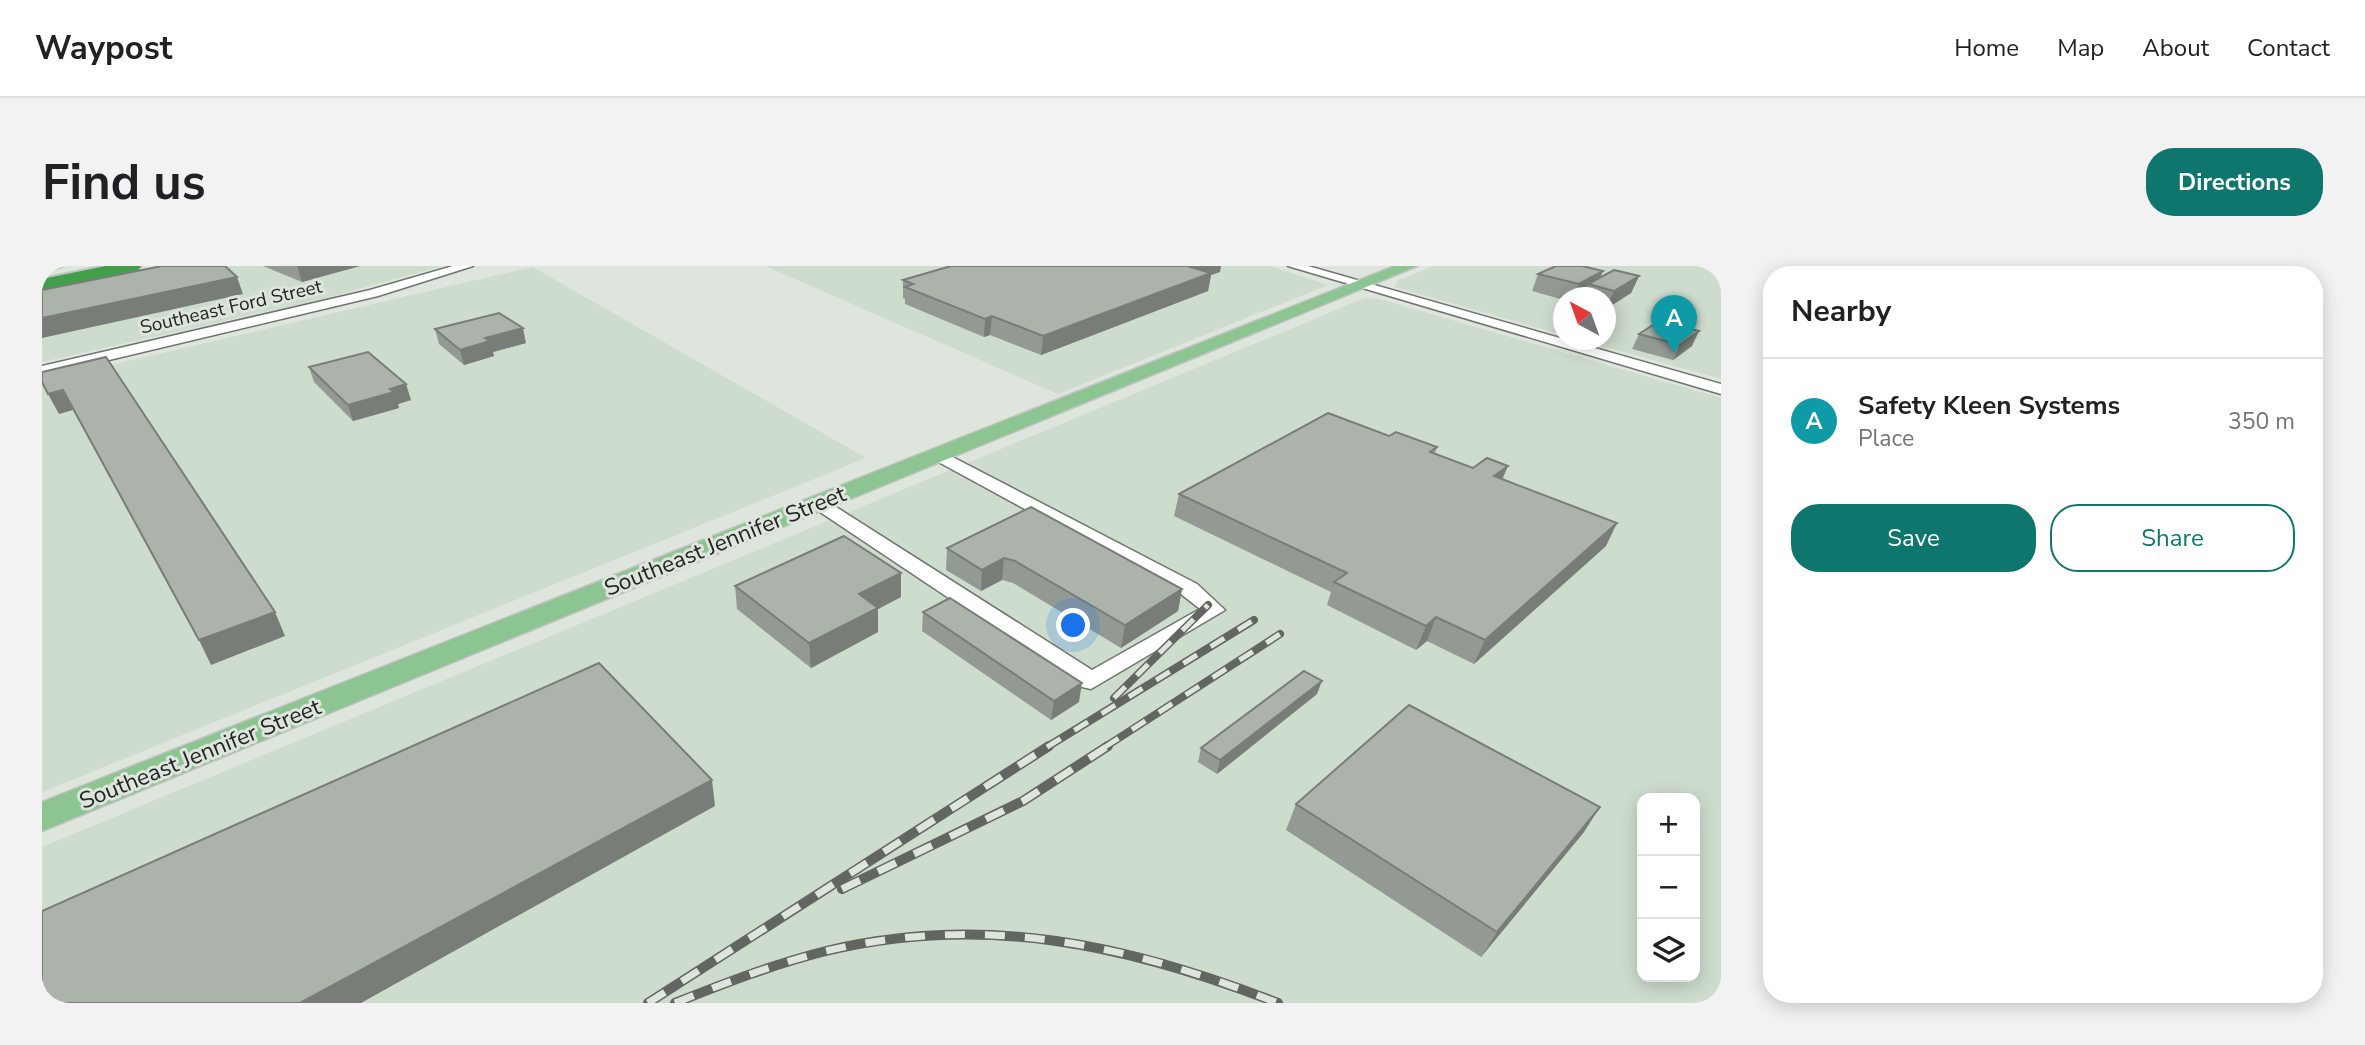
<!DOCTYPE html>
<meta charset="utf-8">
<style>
body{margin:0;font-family:"Nunito Sans",sans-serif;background:#f2f2f2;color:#202124}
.controls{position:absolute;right:21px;bottom:21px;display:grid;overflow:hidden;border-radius:14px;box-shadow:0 4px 18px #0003}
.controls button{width:63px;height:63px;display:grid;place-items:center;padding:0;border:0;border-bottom:2px solid #e0e0e0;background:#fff;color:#202124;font:35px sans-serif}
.compass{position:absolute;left:1511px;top:21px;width:63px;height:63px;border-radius:50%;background:#fff;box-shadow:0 4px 18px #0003;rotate:319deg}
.you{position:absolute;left:1032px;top:360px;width:24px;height:24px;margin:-18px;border:5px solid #fff;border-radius:50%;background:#1a73e8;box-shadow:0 0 0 10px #1a73e833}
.badge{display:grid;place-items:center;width:46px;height:46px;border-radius:50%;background:#0f766e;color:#fff;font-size:23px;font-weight:700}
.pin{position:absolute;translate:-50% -58px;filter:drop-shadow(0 2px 4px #0008)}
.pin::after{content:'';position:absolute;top:37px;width:24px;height:21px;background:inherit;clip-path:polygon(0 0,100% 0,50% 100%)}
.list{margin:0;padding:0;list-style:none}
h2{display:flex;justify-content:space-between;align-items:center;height:91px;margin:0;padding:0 28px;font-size:30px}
h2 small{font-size:23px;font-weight:400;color:#757577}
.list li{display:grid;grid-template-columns:46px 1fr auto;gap:21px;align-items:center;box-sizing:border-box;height:126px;padding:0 28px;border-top:2px solid #e0e0e0}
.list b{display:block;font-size:26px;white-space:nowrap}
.list p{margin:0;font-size:23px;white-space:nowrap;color:#757577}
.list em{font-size:23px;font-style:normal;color:#757577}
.actions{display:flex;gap:14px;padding:21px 28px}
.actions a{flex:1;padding:16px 0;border:2px solid #0f766e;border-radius:28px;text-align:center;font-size:24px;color:#0f766e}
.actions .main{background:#0f766e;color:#fff}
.icon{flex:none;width:38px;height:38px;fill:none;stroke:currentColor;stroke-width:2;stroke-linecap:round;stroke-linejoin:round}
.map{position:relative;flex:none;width:1679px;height:737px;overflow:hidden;border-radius:28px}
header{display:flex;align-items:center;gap:42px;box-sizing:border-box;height:98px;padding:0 35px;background:#fff;border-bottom:2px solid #e0e0e0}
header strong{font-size:33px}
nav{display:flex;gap:38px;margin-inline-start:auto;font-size:24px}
.intro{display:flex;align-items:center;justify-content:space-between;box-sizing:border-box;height:168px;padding:0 42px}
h1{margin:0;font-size:49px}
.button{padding:18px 32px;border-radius:28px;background:#0f766e;color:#fff;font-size:24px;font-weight:700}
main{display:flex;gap:42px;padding:0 42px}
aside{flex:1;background:#fff;border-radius:28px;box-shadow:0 4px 18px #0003}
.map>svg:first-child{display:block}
.built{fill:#cedcce;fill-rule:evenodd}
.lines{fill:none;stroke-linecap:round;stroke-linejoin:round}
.minor-casing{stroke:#6e756e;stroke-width:3}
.major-casing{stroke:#c1c2c1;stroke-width:3}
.highway-casing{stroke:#c1c2c1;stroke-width:4}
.minor{fill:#fff;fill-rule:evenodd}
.major{fill:#8dc592;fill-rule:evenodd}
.highway{fill:#419f49;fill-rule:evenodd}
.rail-far1-casing{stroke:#626661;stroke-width:8}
.rail-casing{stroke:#626661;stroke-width:10}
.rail-far1{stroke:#dde5dc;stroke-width:5;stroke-dasharray:16;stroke-linecap:butt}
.rail{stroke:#dde5dc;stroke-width:7;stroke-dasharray:20;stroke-linecap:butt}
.wall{fill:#939a93}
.shaded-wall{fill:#787d78}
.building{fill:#abb3ab;stroke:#787d78;stroke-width:2}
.labels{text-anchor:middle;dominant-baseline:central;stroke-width:6;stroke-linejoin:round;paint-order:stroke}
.far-street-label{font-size:19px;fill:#222522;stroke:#dde5dc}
.street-label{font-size:23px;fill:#222522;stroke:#dde5dc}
</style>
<header>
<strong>Waypost</strong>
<nav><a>Home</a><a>Map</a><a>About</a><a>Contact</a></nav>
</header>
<div class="intro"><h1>Find us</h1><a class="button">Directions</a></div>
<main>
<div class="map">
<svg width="1679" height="737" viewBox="0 0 1679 737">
<rect width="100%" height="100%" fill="#dde5dc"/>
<g class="built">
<polygon points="145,0 400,0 280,33 0,96 0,33"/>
<polygon points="723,0 1228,0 1286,19 1016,128"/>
<polygon points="1392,0 1679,0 1679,113 1539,74 1563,74 1563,32 1521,32 1521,69 1353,21 1355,15"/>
<polygon points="491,1 824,192 0,526 0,115"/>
<path d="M 1323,32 L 1337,33 L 1679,132 L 1679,737 L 0,737 L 0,581 ZM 1600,532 L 1653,532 L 1653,711 L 1600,711 Z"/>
</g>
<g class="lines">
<defs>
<g id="minor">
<polygon points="0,0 20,0 0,7"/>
<polygon points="411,0 431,0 336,30 0,110 0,100 328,24"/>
<polygon points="1246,0 1266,0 1679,118 1679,128"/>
<polygon points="897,184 1155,318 1183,344 1049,423 1040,421 766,238 769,234 783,234 1050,404 1158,343 1139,328 891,193 888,189"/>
</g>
<polygon id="major" points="1353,0 1375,0 0,565 0,536"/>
<polygon id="highway" points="64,0 99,0 96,4 0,25 0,13"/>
</defs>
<use href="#minor" class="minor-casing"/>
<use href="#major" class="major-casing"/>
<use href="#highway" class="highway-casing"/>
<use href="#minor" class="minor"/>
<use href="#major" class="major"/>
<use href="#highway" class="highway"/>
<defs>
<g id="rail-far1">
<polyline points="1072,432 1166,339"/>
<polyline points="1005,481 1212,354"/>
<polyline points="1063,481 1238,368"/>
</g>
<g id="rail">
<polyline points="800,623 981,535 1066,480"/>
<polyline points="606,737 1007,480"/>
<path d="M 633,737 C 683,717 732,698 784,685 C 944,647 1087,679 1236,737"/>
</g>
</defs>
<use href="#rail-far1" class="rail-far1-casing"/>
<use href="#rail" class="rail-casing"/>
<use href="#rail-far1" class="rail-far1"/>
<use href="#rail" class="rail"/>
</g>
<g class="wall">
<polygon points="221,0 318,0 260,16"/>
<polygon points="1561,5 1558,12 1597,10 1589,27 1564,43 1564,32 1541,32 1542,29 1537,32 1522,32 1522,34 1490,25 1496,8"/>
<polygon points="1178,6 1169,9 1166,25 999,89 948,69 942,71 863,38 863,33 861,32 861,14"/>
<polygon points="393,63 484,77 451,86 452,90 422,99 397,78"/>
<polygon points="1597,68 1650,80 1631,94 1590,83"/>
<polygon points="267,101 369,134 356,138 357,142 311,155 272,116"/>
<polygon points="1347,170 1395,181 1393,187 1460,213 1564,280 1432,398 1385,375 1374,384 1285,339 1289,326 1132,250 1137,228"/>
<polygon points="905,282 1140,323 1136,345 1079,382 971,317 960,314 939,325 904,304"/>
<polygon points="859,307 859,331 836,343 836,366 769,402 695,343 693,320"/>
<polygon points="881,346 1037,436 1009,454 880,365"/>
<polygon points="1275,428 1175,508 1156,496 1159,482"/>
<polygon points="1254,538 1542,566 1439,691 1244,564"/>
</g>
<g class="shaded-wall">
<polygon points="255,0 318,0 260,16"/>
<polygon points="1151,0 1179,0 1178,6 1169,9 1166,25 999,89 1001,70"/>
<polygon points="1561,5 1554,20 1546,18 1542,29 1537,32 1532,32 1537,18"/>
<polygon points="1597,10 1589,27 1564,43 1572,25"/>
<polygon points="195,11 201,28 0,72 0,52"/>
<polygon points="950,50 948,69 942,71 943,53"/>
<polygon points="481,62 484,77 451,86 452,90 422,99 418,84 443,72"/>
<polygon points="1657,65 1650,80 1631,94 1638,79"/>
<polygon points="364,118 369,134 356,138 357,142 311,155 306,139 348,123"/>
<polygon points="21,124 31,144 17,148 6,128"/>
<polygon points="1466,200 1457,221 1452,210"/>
<polygon points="1575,257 1564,280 1432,398 1443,374"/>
<polygon points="962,292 960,314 939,325 940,304"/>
<polygon points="859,307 859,331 836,343 836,366 769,402 767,377 817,328"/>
<polygon points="1140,323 1136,345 1079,382 1083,359"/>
<polygon points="233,346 243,370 169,399 157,374"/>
<polygon points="1394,351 1385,375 1374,384 1384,360"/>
<polygon points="1280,415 1275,428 1175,508 1178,494"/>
<polygon points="1040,417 1037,436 1009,454 1012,435"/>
<polygon points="670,514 673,540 319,737 258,737"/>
<polygon points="1558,541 1542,566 1439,691 1455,666"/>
</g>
<g class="building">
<polygon points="120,0 183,0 195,11 0,52 0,24"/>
<polygon points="909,0 1151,0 1148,1 1169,7 1001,70 950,50 943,53 863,21 871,18 861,14"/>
<polygon points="1514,0 1540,0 1561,5 1537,18 1496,8"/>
<polygon points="1572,4 1597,10 1572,25 1546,18"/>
<polygon points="457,47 481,62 443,72 448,75 418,84 393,63"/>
<polygon points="1617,55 1657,65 1638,79 1597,68"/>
<polygon points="326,86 364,118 348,123 352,126 306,139 267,101"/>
<polygon points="64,91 233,346 157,374 21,124 6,128 0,116 0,106"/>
<polygon points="1286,147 1347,170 1354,166 1395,181 1388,186 1431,202 1445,192 1466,200 1452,210 1575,257 1443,374 1394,351 1384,360 1292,316 1305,307 1137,228"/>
<polygon points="989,241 1140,323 1083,359 973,295 962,292 940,304 905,282"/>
<polygon points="802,270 859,307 817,328 836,342 767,377 693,320"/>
<polygon points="908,332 1040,417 1012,435 881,346"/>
<polygon points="557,397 670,514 258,737 0,737 0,645"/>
<polygon points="1262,405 1280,415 1178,494 1159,482"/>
<polygon points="1367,439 1558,541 1455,666 1254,538"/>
</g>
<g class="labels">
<g class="far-street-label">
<text transform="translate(189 41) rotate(-13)">Southeast Ford Street</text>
</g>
<g class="street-label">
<text transform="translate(683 275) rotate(-22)">Southeast Jennifer Street</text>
<text transform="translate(158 488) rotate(-22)">Southeast Jennifer Street</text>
</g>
</g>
</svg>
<div class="controls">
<button>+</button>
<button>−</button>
<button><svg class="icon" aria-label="layers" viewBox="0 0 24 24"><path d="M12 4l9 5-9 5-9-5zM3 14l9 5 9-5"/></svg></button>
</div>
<svg class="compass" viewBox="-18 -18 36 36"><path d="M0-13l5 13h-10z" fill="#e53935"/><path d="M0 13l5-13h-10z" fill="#757577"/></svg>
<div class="you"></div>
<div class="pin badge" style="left:1632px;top:87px;background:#0f9aa8">A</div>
</div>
<aside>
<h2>Nearby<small></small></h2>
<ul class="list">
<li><span class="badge" style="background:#0f9aa8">A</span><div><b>Safety Kleen Systems</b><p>Place</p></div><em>350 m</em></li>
</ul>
<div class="actions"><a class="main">Save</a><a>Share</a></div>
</aside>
</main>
